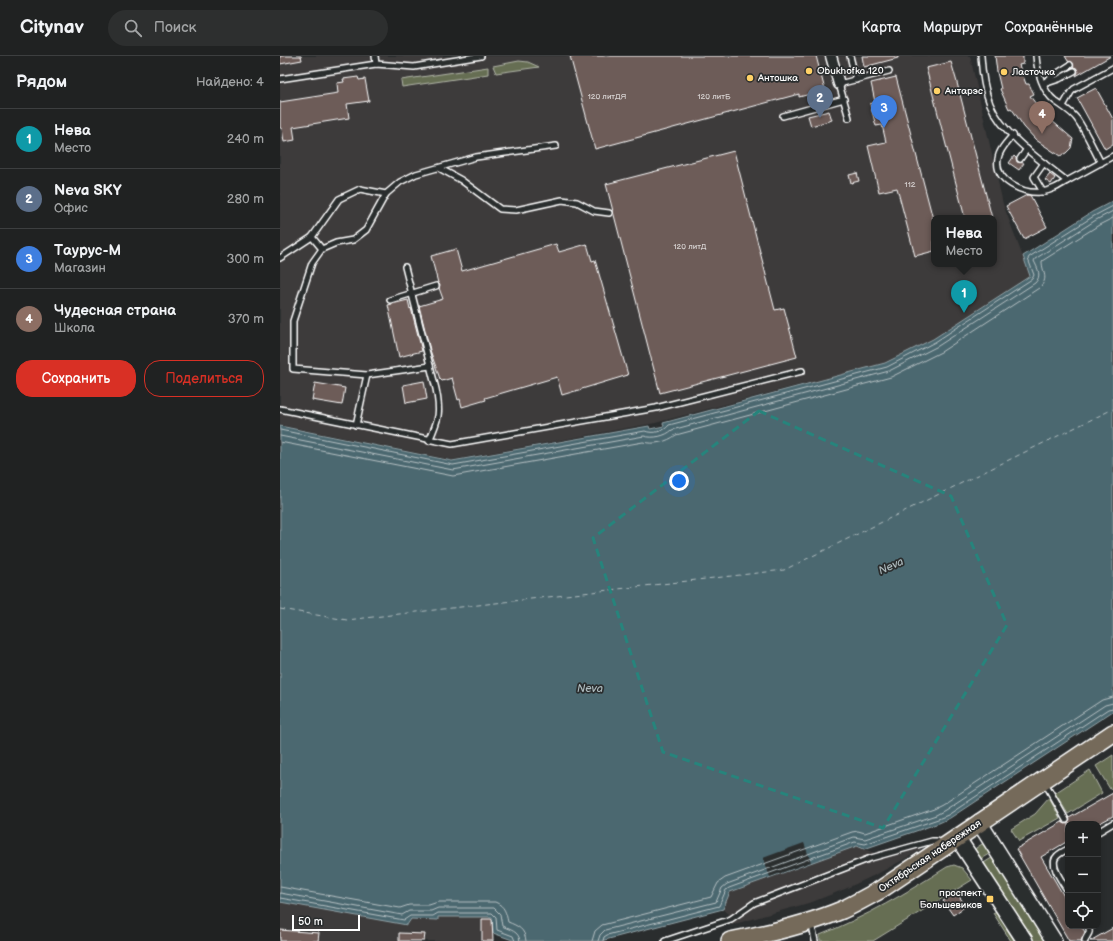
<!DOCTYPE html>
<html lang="ru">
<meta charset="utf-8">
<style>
body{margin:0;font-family:"Balsamiq Sans",sans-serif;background:#2d2f2f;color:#f1f3f6}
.controls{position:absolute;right:12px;bottom:12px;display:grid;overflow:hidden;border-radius:8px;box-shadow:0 2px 6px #0003}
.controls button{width:36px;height:36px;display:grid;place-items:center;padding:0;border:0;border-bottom:1px solid #3d3f40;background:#202222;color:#f1f3f6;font:20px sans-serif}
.scale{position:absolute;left:12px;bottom:10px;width:68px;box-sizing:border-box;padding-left:4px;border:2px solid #fff;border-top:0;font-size:11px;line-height:14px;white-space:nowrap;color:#fff;-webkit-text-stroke:3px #2a2d2e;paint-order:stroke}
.you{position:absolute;left:399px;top:425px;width:14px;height:14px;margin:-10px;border:3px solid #fff;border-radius:50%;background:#1a73e8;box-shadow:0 0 0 6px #1a73e833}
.badge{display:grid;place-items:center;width:26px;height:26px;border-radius:50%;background:#d93025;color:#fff;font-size:13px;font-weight:700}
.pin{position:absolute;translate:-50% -33px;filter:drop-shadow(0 1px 2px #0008)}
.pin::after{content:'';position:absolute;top:21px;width:14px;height:12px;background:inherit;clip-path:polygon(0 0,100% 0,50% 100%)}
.popup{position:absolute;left:651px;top:159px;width:66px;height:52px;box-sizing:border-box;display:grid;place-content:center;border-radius:8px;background:#202222;filter:drop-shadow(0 1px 3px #0005);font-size:13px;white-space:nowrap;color:#a2a4a5}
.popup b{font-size:15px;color:#f1f3f6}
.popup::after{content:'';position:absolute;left:50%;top:100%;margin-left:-8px;border:8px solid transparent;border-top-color:#202222}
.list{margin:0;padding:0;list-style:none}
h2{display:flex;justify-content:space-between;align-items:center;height:52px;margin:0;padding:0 16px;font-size:17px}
h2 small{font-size:13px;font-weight:400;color:#a2a4a5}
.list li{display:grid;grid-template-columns:26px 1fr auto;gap:12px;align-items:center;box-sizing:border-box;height:60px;padding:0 16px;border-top:1px solid #3d3f40}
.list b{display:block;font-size:15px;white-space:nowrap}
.list p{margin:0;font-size:13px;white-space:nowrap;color:#a2a4a5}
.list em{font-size:13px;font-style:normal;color:#a2a4a5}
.actions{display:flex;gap:8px;padding:12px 16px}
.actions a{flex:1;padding:9px 0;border:1px solid #d93025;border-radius:16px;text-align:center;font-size:14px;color:#d93025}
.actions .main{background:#d93025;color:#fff}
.icon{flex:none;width:22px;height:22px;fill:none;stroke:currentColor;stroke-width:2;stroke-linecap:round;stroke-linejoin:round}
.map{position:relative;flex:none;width:833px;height:885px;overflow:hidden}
header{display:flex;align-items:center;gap:24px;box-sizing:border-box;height:56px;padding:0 20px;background:#202222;border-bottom:1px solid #3d3f40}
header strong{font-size:19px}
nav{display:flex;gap:22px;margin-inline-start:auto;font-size:14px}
.search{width:280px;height:36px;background:#2d2f2f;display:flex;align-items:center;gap:10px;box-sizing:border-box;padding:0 14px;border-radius:22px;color:#a2a4a5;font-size:15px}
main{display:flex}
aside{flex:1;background:#202222}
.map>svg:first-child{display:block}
.built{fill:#3e3b3b;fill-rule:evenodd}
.green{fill:#666e53;stroke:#b2b6a9}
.water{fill:#4b676f;stroke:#93a4a9}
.pier{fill:#2a2d2e}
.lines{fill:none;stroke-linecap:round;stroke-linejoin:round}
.shore{stroke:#b7c2c5;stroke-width:1}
.ferry{stroke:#aebbbe;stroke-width:1;stroke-dasharray:5 4;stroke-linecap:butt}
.building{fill:#6d5b58;stroke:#fff}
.service-casing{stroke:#fff;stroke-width:8}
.minor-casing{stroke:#fff;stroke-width:13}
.secondary-casing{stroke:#fff;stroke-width:18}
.primary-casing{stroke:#fff;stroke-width:20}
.service{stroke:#2a2d2e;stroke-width:5}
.minor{stroke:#2a2d2e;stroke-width:10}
.secondary{stroke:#2a2d2e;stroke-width:15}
.primary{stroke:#746a5a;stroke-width:17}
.marked{fill:none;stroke:#27847c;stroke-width:3;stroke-dasharray:8 5;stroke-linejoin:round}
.poi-dot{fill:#ffd166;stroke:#2a2d2e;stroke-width:1.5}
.labels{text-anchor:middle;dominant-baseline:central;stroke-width:3.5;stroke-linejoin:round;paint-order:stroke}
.number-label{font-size:8px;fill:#dad6d5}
.poi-label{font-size:10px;fill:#fff;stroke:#2a2d2e;text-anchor:start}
.street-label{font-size:10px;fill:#fff;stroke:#2a2d2e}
.water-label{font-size:11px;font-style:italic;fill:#aebbbe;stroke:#2a2d2e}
</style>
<header>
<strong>Citynav</strong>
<div class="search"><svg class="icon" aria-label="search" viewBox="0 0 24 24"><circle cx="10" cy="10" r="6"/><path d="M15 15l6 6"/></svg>Поиск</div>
<nav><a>Карта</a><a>Маршрут</a><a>Сохранённые</a></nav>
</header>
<main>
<aside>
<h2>Рядом<small>Найдено: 4</small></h2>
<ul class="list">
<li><span class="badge" style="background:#0f9aa8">1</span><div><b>Нева</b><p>Место</p></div><em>240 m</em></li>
<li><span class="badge" style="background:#5c6f8a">2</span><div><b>Neva SKY</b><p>Офис</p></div><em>280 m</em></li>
<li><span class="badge" style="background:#3f7fe0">3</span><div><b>Таурус-М</b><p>Магазин</p></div><em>300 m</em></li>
<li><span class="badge" style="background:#8d6e63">4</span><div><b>Чудесная страна</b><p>Школа</p></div><em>370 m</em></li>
</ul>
<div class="actions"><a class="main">Сохранить</a><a>Поделиться</a></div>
</aside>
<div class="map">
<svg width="833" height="885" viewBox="0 0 833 885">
<rect width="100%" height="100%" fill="#2a2d2e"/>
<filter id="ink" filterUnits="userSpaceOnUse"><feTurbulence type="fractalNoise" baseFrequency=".025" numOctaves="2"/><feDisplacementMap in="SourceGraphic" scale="8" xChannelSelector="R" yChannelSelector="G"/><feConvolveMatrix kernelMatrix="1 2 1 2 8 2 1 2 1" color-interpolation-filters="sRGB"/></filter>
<g filter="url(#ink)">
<g class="built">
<path d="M 0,0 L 690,0 L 723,148 L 750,220 L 653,283 L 605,307 L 528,329 L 527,327 L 375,367 L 172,404 L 0,369 ZM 654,162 L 714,162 L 714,208 L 654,208 Z"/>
<polygon points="638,785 641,794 599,817 565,833 532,846 451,869 449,858 443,853 450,836 577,790 594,797"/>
<polygon points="0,846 127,869 131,863 157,864 158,861 212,861 213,885 0,885"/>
</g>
<g class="green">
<polygon points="239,5 248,6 259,11 216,17 213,10"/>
<polygon points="208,11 208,18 122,31 121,24"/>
<polygon points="833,699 833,731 830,733 816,710"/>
<polygon points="810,714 822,737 788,758 775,737"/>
<polygon points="769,742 780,762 739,785 731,773 755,758"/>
<polygon points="702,788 705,788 712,796 699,804 695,795 696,792"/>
<polygon points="715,800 769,885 751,885 702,808"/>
<path d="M 674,809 L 682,812 L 692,824 L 593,885 L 540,885 L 540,879 C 586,861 626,837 667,811 Z"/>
<polygon points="718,854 737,885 731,885 713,857"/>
</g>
<polygon class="water" points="833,145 833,655 670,762 659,767 584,793 577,790 450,836 443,853 321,885 235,885 213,877 212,861 158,861 158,864 131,863 127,869 0,846 0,370 172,405 369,370 370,373 384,370 383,367 605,307 653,283 750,220 743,200 812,156"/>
<polygon class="pier" points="524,787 531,806 490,821 483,802"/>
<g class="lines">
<g class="shore">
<path d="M 0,374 L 173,409 L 365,375 C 372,378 384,376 389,369 L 607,311 L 655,286 L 752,223 L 754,219 L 748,203 L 749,201 L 814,160 L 833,150"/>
<path d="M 0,380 L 173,414 L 364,380 C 373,383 386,380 392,374 L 609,315 L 658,290 L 755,227 C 762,220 758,213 754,205 L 755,203 L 816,164 L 833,155"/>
<path d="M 0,386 L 173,420 L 363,386 C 374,389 387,386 396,379 L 611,321 L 661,296 L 759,232 C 770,222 762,217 762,205 L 819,169 L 833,162"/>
<path d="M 0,831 L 120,852 L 129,849 L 149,849 L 158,846 L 215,846 C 225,850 226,857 228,866 C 238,870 245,873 246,885"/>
<path d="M 0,837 L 122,859 L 129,855 L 151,855 L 158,852 L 214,852 L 220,858 L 222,870 C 230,874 239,875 240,885"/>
<polyline points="0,842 124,864 130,860 153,860 158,857 212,857 216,861 217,874 233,880 235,885"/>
<polyline points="312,885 315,875 322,869 431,841 438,827 445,822 572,776 578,775 585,777 654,753 662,749 822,644 833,641"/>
<polyline points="318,885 320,879 325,874 436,846 442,832 447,828 574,781 585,783 656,759 665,754 825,649 833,647"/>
<polyline points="323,885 324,881 327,879 439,850 446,834 449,832 575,786 585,788 658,763 668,759 828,653 833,652"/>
</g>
<polyline class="ferry" points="0,553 67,564 504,514 833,353"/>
</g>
<g class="building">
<polygon points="0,0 21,0 22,4 0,8"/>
<polygon points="290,0 536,0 545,34 519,41 519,38 315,93"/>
<polygon points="582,0 618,0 618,2 584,11"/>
<polygon points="715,0 743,0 743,8 739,9 746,28 749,28 754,38 750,40 762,56 766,55 773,63 771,64 793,83 791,92 786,97 780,100 756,84 744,71 734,56 731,52 729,53 720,33 721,33 717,16"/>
<polygon points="785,0 831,0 796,20 798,16 797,13 793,11 793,7 788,5"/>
<polygon points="671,6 676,23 712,162 685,162 646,12"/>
<polygon points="78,21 79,24 85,23 89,45 67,48 69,62 13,71 15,84 4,86 2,72 0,72 0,46 58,37 57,27 64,26 63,23"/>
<polygon points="616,21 654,167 654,195 635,200 617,132 599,136 588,90 606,86 602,69 596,70 590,48 595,46 591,27"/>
<polygon points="816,32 833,63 833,88 825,93 797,42"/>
<polygon points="549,55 552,64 531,70 528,60"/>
<polygon points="454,95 495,254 504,252 517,301 380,337 326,128"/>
<polygon points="734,100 736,102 737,106 744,107 739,114 729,107"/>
<polygon points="577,117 579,125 571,127 569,119"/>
<polygon points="770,118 775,122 771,128 765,124"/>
<polygon points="747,139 750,139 767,171 744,183 726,150"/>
<polygon points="276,188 279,196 307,188 312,205 315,204 348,319 282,339 277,321 205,342 206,344 182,351 180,343 178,344 172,322 162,325 160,323 150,294 139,250 163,243 159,232 160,229 158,227 151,200 176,193 182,215"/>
<polygon points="128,244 130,253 131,252 142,295 119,301 108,249"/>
<polygon points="144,325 147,343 126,347 123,329"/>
<polygon points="35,327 65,332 62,349 32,344"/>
<polygon points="833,737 833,760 818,768 788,768 788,785 761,801 788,847 788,870 801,870 805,876 801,885 789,885 736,793 782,766 786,768 788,767 790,764 789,762"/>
<polygon points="676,836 686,850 673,859 663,845"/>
<polygon points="202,863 212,863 213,885 202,885"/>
<polygon points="833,872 833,885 810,885"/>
<polygon points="0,874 39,877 38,885 0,885"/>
<polygon points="119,877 145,878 144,885 119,885"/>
</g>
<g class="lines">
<defs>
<g id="service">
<polyline points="95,0 96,8"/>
<polyline points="570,0 576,24"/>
<path d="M 701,0 C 702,16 704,33 710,48 C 723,79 761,105 787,125 L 833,100"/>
<path d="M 756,0 C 757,15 763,36 775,45 C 783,51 791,55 797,63 C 806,76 813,92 821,107"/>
<polyline points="0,23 96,8 134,11 201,0"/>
<polyline points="766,25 776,18 790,9"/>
<polyline points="764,28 779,23 794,15"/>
<polyline points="783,50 791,36 794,33 833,12"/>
<polyline points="503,60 564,43"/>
<polyline points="569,62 559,28 609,15"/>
<path d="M 733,79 C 727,86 719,94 718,103 C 714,125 743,138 761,136 C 771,135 779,130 787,125"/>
<polyline points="740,103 747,93"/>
<polyline points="159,112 181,124 220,153 236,154 282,144 297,146 314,155 329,157"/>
<polyline points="763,136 754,121 764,107"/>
<polyline points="32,181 42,193"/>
<polyline points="0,202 32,181 59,143 80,133 106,138"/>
<path d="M 125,211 L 156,333 C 161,357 159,362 149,385"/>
<polyline points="110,244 156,230"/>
<polyline points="150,310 87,319 13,313 13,265 32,207 42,193 56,187 73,184 86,174 106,138 120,126 136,118 196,101 276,90"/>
<polyline points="0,353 172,388 376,352 522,315"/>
<polyline points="76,369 87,319"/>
<polyline points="768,732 786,764"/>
<polyline points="818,776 833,767"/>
<path d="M 788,793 C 784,795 780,797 777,800 C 768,808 783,827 788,835"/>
<polyline points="533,875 535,885"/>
<polyline points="385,885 451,863 474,847 591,802 652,785 657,785 662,788"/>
<path d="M 805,885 C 806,879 812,877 808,870"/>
</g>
<polyline id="minor" points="551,0 559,28"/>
<g id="secondary">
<polyline points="699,766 774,885"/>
<polyline points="677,781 745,885"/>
</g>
<path id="primary" d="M 450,885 C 487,878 526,869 562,854 C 575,848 587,841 600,834 L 833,677"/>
</defs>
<use href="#service" class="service-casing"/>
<use href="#minor" class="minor-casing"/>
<use href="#secondary" class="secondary-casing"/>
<use href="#primary" class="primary-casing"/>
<use href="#service" class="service"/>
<use href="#minor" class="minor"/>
<use href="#secondary" class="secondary"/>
<use href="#primary" class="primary"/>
</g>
</g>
<path class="marked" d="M 479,355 L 671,440 L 727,569 L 603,772 L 383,696 L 313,482 Z"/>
<g class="poi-dot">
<circle cx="529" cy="15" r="4"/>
<circle cx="724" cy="16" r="4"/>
<circle cx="470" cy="22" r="4"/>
<circle cx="657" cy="35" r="4"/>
<rect x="706" y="839" width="8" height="8" rx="2"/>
</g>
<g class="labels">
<g class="number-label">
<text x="327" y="40">120 литДЯ</text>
<text x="434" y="40">120 литБ</text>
<text x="630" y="128">112</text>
<text x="410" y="190">120 литД</text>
</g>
<g class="poi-label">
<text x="537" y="15">Obukhofka 120</text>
<text x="732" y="16">Ласточка</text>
<text x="478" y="22">Антошка</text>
<text x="665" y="35">Антарэс</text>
<text x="702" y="837" text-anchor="end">проспект<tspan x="702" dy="12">Большевиков</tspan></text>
</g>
<g class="street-label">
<text transform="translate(650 800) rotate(-34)">Октябрьская набережная</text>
</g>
<g class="water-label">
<text transform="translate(611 510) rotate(-24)">Neva</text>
<text x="310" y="632">Neva</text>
</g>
</g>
</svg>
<div class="controls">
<button>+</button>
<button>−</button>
<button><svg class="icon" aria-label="locate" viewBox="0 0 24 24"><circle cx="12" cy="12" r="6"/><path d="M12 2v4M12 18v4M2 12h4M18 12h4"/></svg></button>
</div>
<div class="scale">50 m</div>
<div class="you"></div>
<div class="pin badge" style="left:684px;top:257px;background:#0f9aa8">1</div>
<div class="popup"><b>Нева</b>Место</div>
<div class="pin badge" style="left:540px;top:62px;background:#5c6f8a">2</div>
<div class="pin badge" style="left:604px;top:72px;background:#3f7fe0">3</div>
<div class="pin badge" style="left:762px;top:78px;background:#8d6e63">4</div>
</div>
</main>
